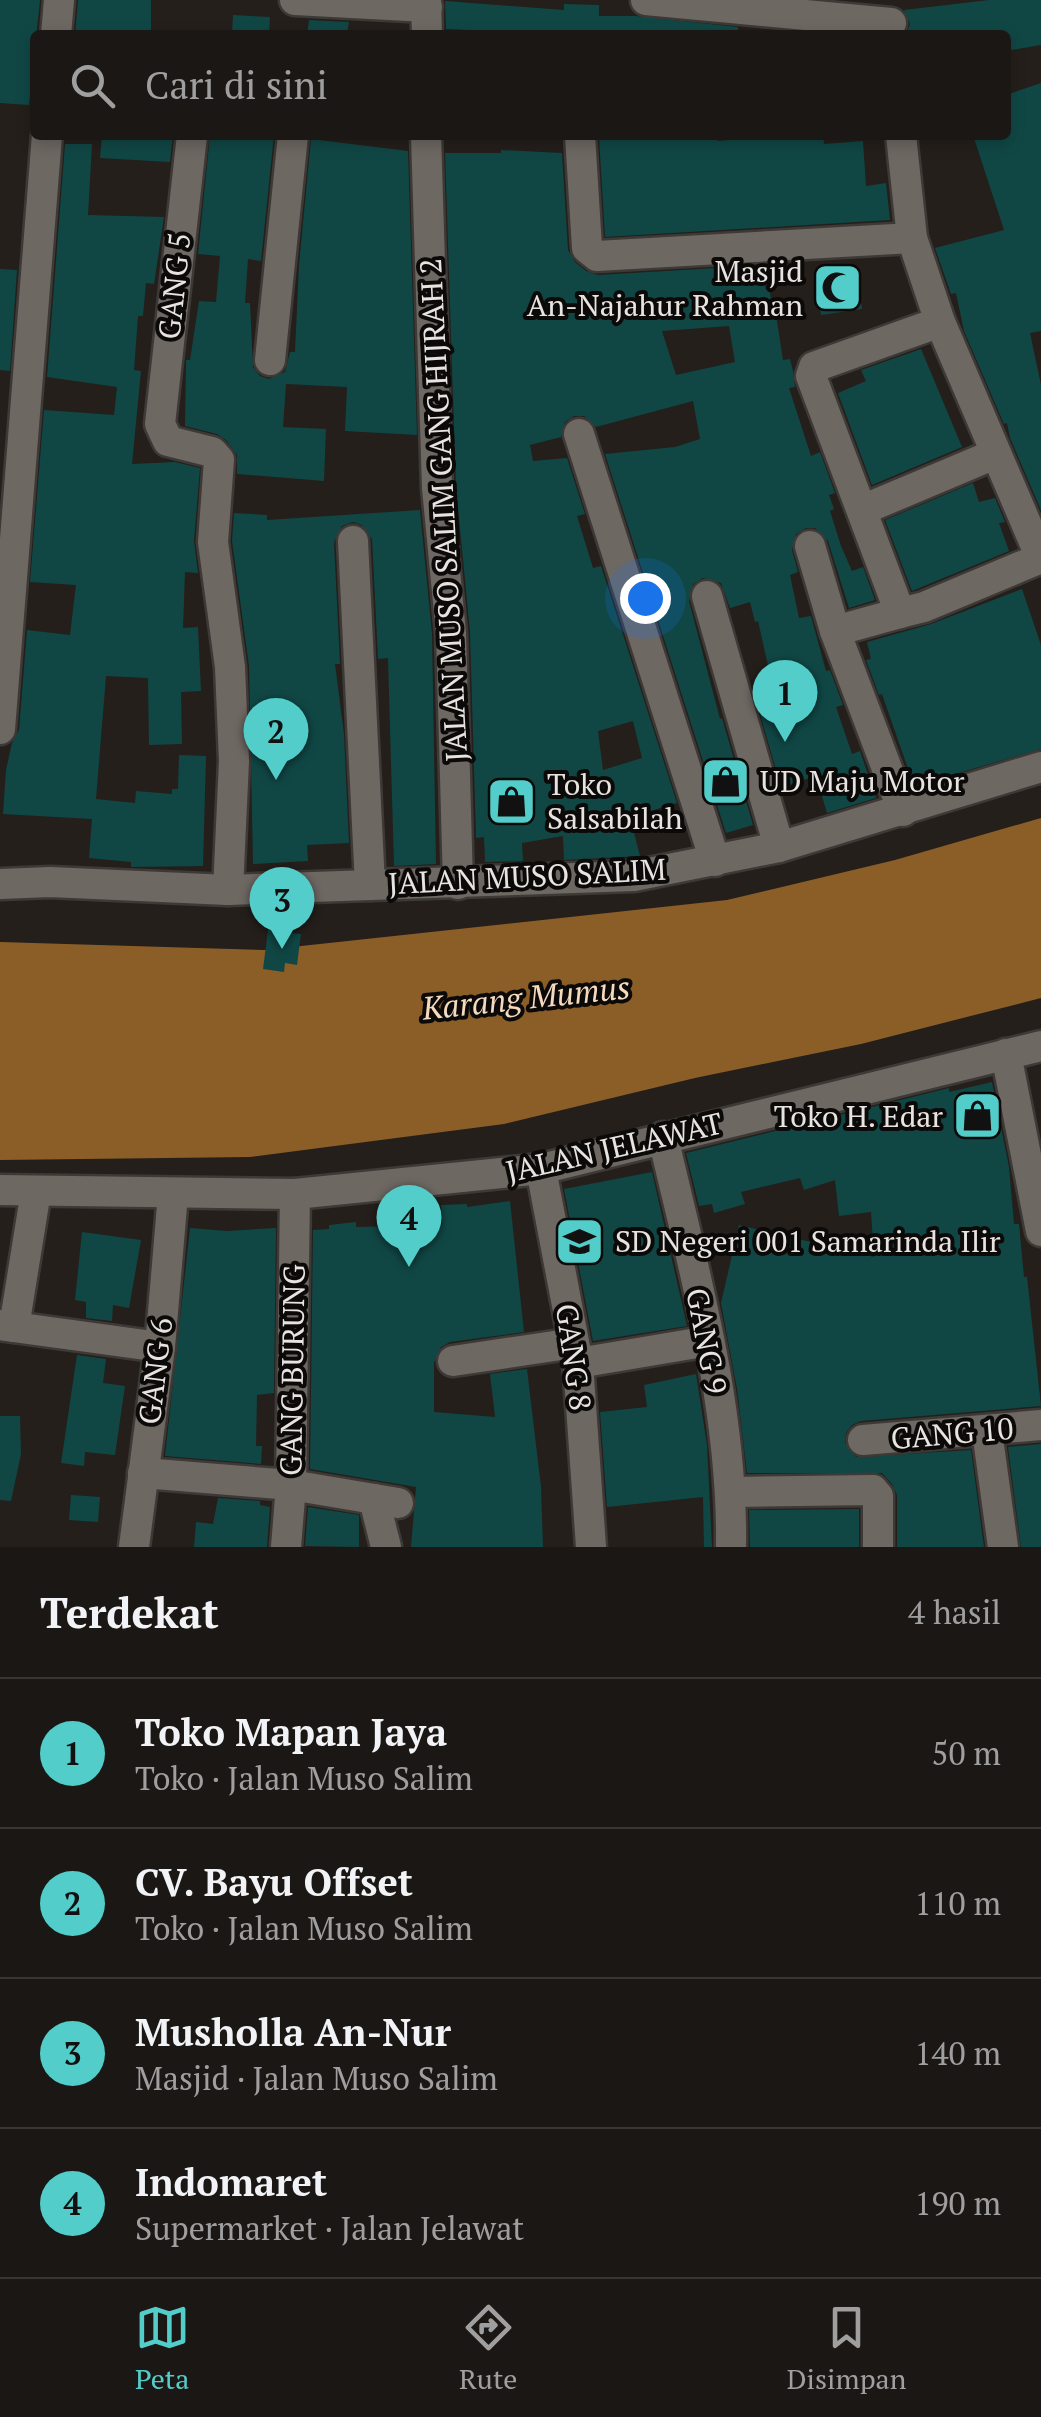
<!DOCTYPE html>
<html lang="id">
<meta charset="utf-8">
<style>
body{margin:0;font-family:"PT Serif",serif;background:#282422;color:#f1f3f6}
.you{position:absolute;left:645px;top:598px;width:35px;height:35px;margin:-25px;border:8px solid #fff;border-radius:50%;background:#1a73e8;box-shadow:0 0 0 15px #1a73e833}
.badge{display:grid;place-items:center;width:65px;height:65px;border-radius:50%;background:#53cdc9;color:#111;font-size:32px;font-weight:700}
.pin{position:absolute;translate:-50% -82px;filter:drop-shadow(0 2px 5px #0008)}
.pin::after{content:'';position:absolute;top:52px;width:35px;height:30px;background:inherit;clip-path:polygon(0 0,100% 0,50% 100%)}
.list{margin:0;padding:0;list-style:none}
h2{display:flex;justify-content:space-between;align-items:center;height:130px;margin:0;padding:0 40px;font-size:42px}
h2 small{font-size:32px;font-weight:400;color:#a09fa0}
.list li{display:grid;grid-template-columns:65px 1fr auto;gap:30px;align-items:center;box-sizing:border-box;height:150px;padding:0 40px;border-top:2px solid #393634}
.list b{display:block;font-size:38px;white-space:nowrap}
.list p{margin:0;font-size:32px;white-space:nowrap;color:#a09fa0}
.list em{font-size:32px;font-style:normal;color:#a09fa0}
.icon{flex:none;width:55px;height:55px;fill:none;stroke:currentColor;stroke-width:2;stroke-linecap:round;stroke-linejoin:round}
.map{position:relative;flex:none;width:1041px;height:1547px;overflow:hidden}
.search{position:absolute;background:#1b1714;box-shadow:0 5px 15px #0003;left:30px;right:30px;top:30px;height:110px;display:flex;align-items:center;gap:25px;box-sizing:border-box;padding:0 35px;border-radius:10px;color:#a09fa0;font-size:38px}
.sheet{height:730px;background:#1b1714}
nav{display:flex;justify-content:space-around;align-items:center;box-sizing:border-box;height:140px;border-top:2px solid #393634;background:#1b1714;font-size:28px;color:#a09fa0}
nav a{display:grid;justify-items:center;gap:5px}
nav .on{color:#53cdc9}
.map>svg:first-child{display:block}
.water{fill:#8b5e28}
.building{fill:#104745;fill-rule:evenodd}
.lines{fill:none;stroke-linecap:round;stroke-linejoin:round}
.minor-casing{stroke:#3d3936;stroke-width:35}
.minor{stroke:#6e6863;stroke-width:30}
.labels{text-anchor:middle;dominant-baseline:central;stroke-width:8;stroke-linejoin:round;paint-order:stroke}
.poi-label{font-size:30px;fill:#e7e3e0;stroke:#0c0a08;text-anchor:start}
.street-label{font-size:30px;fill:#e7e3e0;stroke:#0c0a08}
.water-label{font-size:32px;font-style:italic;fill:#f6dabe;stroke:#0c0a08}
</style>
<div class="map">
<svg width="1041" height="1547" viewBox="0 0 1041 1547">
<rect width="100%" height="100%" fill="#241f1b"/>
<polygon class="water" points="1041,818 1041,998 861,1044 695,1078 504,1124 250,1157 0,1160 0,942 264,950 727,900 895,860"/>
<g class="building">
<polygon points="0,0 40,0 29,105 0,103"/>
<polygon points="78,0 151,0 151,35 75,35"/>
<polygon points="989,0 1041,0 1041,45 1006,51 1006,35 905,35 910,24 904,10"/>
<polygon points="445,1 564,10 564,4 599,5 599,16 636,16 738,27 738,35 517,35 517,32 446,29"/>
<polygon points="233,15 270,17 269,35 232,35"/>
<polygon points="309,20 349,22 347,35 307,35"/>
<polygon points="1041,83 1041,331 1030,333 1041,385 1041,510 1010,438 1007,423 1004,424 964,331 956,293 951,294 935,248 1004,230 973,135 1006,135 1006,95"/>
<polygon points="102,135 173,135 170,162 100,158"/>
<polygon points="210,135 274,135 261,261 248,259 245,303 250,303 253,367 260,376 269,379 285,372 290,352 295,352 299,265 311,139 408,151 417,435 345,431 347,387 286,384 283,427 326,429 324,481 237,474 237,455 226,440 217,434 185,426 186,360 190,360 199,301 216,302 220,256 198,254"/>
<polygon points="627,135 718,135 718,141 783,135 784,138 823,136 824,144 863,141 866,186 886,183 890,220 605,237 599,137"/>
<polygon points="65,144 92,144 88,215 164,217 154,284 146,283 143,316 138,316 134,370 141,371 132,464 175,462 200,468 194,541 198,573 185,572 183,628 198,627 201,691 181,692 182,744 149,745 148,678 106,676 96,799 135,803 136,791 172,794 172,789 178,789 179,755 206,756 203,866 131,867 131,862 89,858 92,819 3,814 6,770 12,743 19,730 27,630 70,635 76,585 30,582 44,410 114,415 117,387 47,377"/>
<path d="M 501,150 L 562,153 L 568,250 L 575,262 L 586,271 L 598,275 L 716,268 L 717,282 L 769,277 L 772,316 L 776,315 L 783,360 L 790,359 L 793,371 L 795,387 L 789,388 L 811,456 L 820,452 L 835,493 L 829,495 L 834,509 L 830,511 L 841,546 L 852,571 L 863,567 L 875,600 L 849,608 L 828,541 L 815,528 L 806,528 L 796,534 L 792,550 L 798,572 L 790,575 L 799,618 L 811,616 L 826,671 L 830,670 L 843,705 L 836,707 L 852,754 L 860,751 L 876,798 L 827,813 L 816,776 L 781,787 L 758,707 L 776,701 L 758,621 L 755,622 L 750,602 L 730,608 L 721,583 L 703,578 L 693,584 L 689,601 L 720,719 L 722,718 L 753,825 L 726,833 L 605,454 L 675,447 L 700,439 L 693,401 L 596,427 L 584,416 L 574,416 L 565,422 L 561,437 L 530,445 L 533,461 L 567,458 L 585,514 L 577,516 L 593,568 L 601,566 L 677,803 L 630,817 L 640,856 L 564,860 L 563,836 L 522,843 L 523,861 L 485,862 L 484,837 L 476,838 L 470,632 L 456,487 L 445,153 L 501,153 ZM 729,326 L 735,362 L 676,375 L 662,331 ZM 633,721 L 642,758 L 603,770 L 598,731 Z"/>
<polygon points="0,269 17,270 10,371 0,370"/>
<polygon points="856,270 862,309 821,315 815,273"/>
<polygon points="921,349 962,447 872,485 838,393 866,381 861,370"/>
<polygon points="973,483 979,502 995,498 1005,522 999,523 1009,551 912,591 885,520"/>
<polygon points="420,510 432,634 436,864 394,866 388,658 378,659 372,539 362,525 353,522 342,526 334,542 340,664 335,664 344,734 349,843 307,845 308,861 253,864 249,666 232,541 234,513 267,515 267,520"/>
<polygon points="1022,589 1041,645 1041,749 914,786 882,694 879,695 866,660 871,659 867,642 931,624"/>
<polygon points="271,907 293,907 289,933 301,934 297,965 285,963 284,972 263,969"/>
<polygon points="992,1082 1009,1167 1014,1224 1019,1224 1024,1277 1027,1277 1041,1406 861,1421 852,1425 846,1433 845,1443 856,1457 971,1450 984,1547 897,1547 897,1495 892,1484 882,1473 747,1473 737,1389 721,1303 739,1225 874,1257 871,1212 839,1216 835,1180 804,1190 800,1178 741,1192 745,1204 714,1213 712,1204 699,1206 686,1153 949,1088 949,1092"/>
<polygon points="652,1172 687,1326 593,1341 564,1189"/>
<polygon points="510,1201 524,1332 450,1342 441,1347 434,1363 434,1412 495,1417 490,1374 527,1369 541,1487 543,1547 411,1547 416,1487 310,1469 313,1230 329,1229 329,1225 356,1222 356,1227 442,1225 441,1205 467,1204 467,1207"/>
<polygon points="190,1228 227,1231 276,1228 274,1393 257,1395 256,1446 262,1446 261,1464 165,1456"/>
<polygon points="82,1232 141,1240 129,1308 113,1305 112,1321 86,1318 86,1302 75,1300"/>
<polygon points="77,1355 106,1359 103,1383 125,1386 115,1455 85,1452 84,1466 61,1463"/>
<polygon points="696,1374 707,1445 712,1547 704,1547 703,1497 607,1507 600,1412 647,1407 644,1385"/>
<polygon points="0,1416 20,1416 21,1454 11,1501 0,1500"/>
<polygon points="1041,1444 1041,1547 1021,1547 1008,1447"/>
<polygon points="71,1495 100,1497 98,1522 69,1520"/>
<polygon points="218,1498 260,1501 260,1505 270,1507 267,1547 194,1547 196,1522 213,1524"/>
<polygon points="308,1507 359,1515 359,1547 305,1546"/>
<polygon points="859,1509 859,1547 750,1547 749,1510"/>
</g>
<g class="lines">
<defs>
<g id="minor">
<polyline points="295,0 427,7"/>
<polyline points="426,0 427,35"/>
<polyline points="646,0 891,23"/>
<polyline points="56,35 59,0"/>
<polyline points="192,135 160,424 168,441 212,452 219,460 213,542 230,667 234,761 228,890"/>
<polyline points="426,135 437,488 451,633 458,884"/>
<polyline points="580,135 587,248 597,256 912,238"/>
<polyline points="270,360 293,135"/>
<polyline points="579,434 715,861"/>
<polyline points="862,510 995,454"/>
<polyline points="353,541 370,885"/>
<polyline points="810,546 835,631 903,811"/>
<polyline points="707,596 779,847"/>
<polyline points="900,613 924,607 1041,558 940,322 912,238 901,135"/>
<polyline points="835,631 900,613 811,376 814,367 940,322"/>
<polyline points="0,729 47,135"/>
<polyline points="0,884 50,882 228,890 634,876 779,847 1041,767"/>
<polyline points="1006,1054 1041,1231"/>
<path d="M 663,1137 C 694,1271 733,1408 731,1547"/>
<polyline points="541,1169 578,1363 591,1547"/>
<polyline points="0,1190 295,1194 541,1169 1041,1046"/>
<polyline points="0,1325 160,1347"/>
<polyline points="14,1327 36,1191"/>
<polyline points="453,1361 574,1343"/>
<polyline points="578,1363 709,1341"/>
<polyline points="987,1431 1003,1547"/>
<polyline points="863,1440 1041,1425"/>
<polyline points="143,1473 291,1485 398,1503"/>
<polyline points="731,1492 873,1490 878,1496 878,1547"/>
<polyline points="374,1499 386,1547"/>
<polyline points="134,1547 160,1347 173,1194"/>
<polyline points="286,1547 291,1485 295,1194"/>
</g>
</defs>
<use href="#minor" class="minor-casing"/>
<use href="#minor" class="minor"/>
</g>
<defs>
<symbol id="mosque-square" viewBox="-11 -11 22 22"><rect x="-9" y="-9" width="18" height="18" rx="4" fill="#53cdc9" stroke="#0c0a08"/><path d="M3.5-4.9A6 6 0 1 0 3.5 4.9A5 5 0 1 1 3.5-4.9Z" fill="#111"/></symbol>
<symbol id="shop-square" viewBox="-11 -11 22 22"><rect x="-9" y="-9" width="18" height="18" rx="4" fill="#53cdc9" stroke="#0c0a08"/><path d="M-5-2.5h2.3a2.7 3.5 0 0 1 5.4 0H5L5.5 6h-11ZM-1.5-2.5h3a1.5 2.3 0 0 0-3 0Z" fill="#111"/></symbol>
<symbol id="school-square" viewBox="-11 -11 22 22"><rect x="-9" y="-9" width="18" height="18" rx="4" fill="#53cdc9" stroke="#0c0a08"/><path d="M0-5L7-2L0 1L-7-2ZM-4 1L0 2.5L4 1V4Q0 6-4 4Z" fill="#111"/></symbol>
</defs>
<g fill-rule="evenodd">
<use href="#mosque-square" x="810" y="260" width="55" height="55"/>
<use href="#shop-square" x="698" y="754" width="55" height="55"/>
<use href="#shop-square" x="484" y="774" width="55" height="55"/>
<use href="#shop-square" x="950" y="1088" width="55" height="55"/>
<use href="#school-square" x="552" y="1214" width="55" height="55"/>
</g>
<g class="labels">
<g class="poi-label">
<text x="803" y="271" text-anchor="end">Masjid<tspan x="803" dy="34">An-Najahur Rahman</tspan></text>
<text x="760" y="781">UD Maju Motor</text>
<text x="547" y="784">Toko<tspan x="547" dy="34">Salsabilah</tspan></text>
<text x="943" y="1116" text-anchor="end">Toko H. Edar</text>
<text x="615" y="1241">SD Negeri 001 Samarinda Ilir</text>
</g>
<g class="street-label">
<text transform="translate(174 286) rotate(-84)">GANG 5</text>
<text transform="translate(443 510) rotate(-93)">JALAN MUSO SALIM GANG HIJRAH 2</text>
<text transform="translate(527 876) rotate(-3)">JALAN MUSO SALIM</text>
<text transform="translate(614 1147) rotate(-13)">JALAN JELAWAT</text>
<text transform="translate(707 1341) rotate(79)">GANG 9</text>
<text transform="translate(574 1357) rotate(82)">GANG 8</text>
<text transform="translate(292 1370) rotate(-89)">GANG BURUNG</text>
<text transform="translate(155 1371) rotate(-83)">GANG 6</text>
<text transform="translate(952 1433) rotate(-5)">GANG 10</text>
</g>
<g class="water-label">
<text transform="translate(526 997) rotate(-6)">Karang Mumus</text>
</g>
</g>
</svg>
<div class="you"></div>
<div class="pin badge" style="left:785px;top:742px">1</div>
<div class="pin badge" style="left:276px;top:780px">2</div>
<div class="pin badge" style="left:282px;top:949px">3</div>
<div class="pin badge" style="left:409px;top:1267px">4</div>
<div class="search"><svg class="icon" aria-label="search" viewBox="0 0 24 24"><circle cx="10" cy="10" r="6"/><path d="M15 15l6 6"/></svg>Cari di sini</div>
</div>
<section class="sheet">
<h2>Terdekat<small>4 hasil</small></h2>
<ul class="list">
<li><span class="badge">1</span><div><b>Toko Mapan Jaya</b><p>Toko · Jalan Muso Salim</p></div><em>50 m</em></li>
<li><span class="badge">2</span><div><b>CV. Bayu Offset</b><p>Toko · Jalan Muso Salim</p></div><em>110 m</em></li>
<li><span class="badge">3</span><div><b>Musholla An-Nur</b><p>Masjid · Jalan Muso Salim</p></div><em>140 m</em></li>
<li><span class="badge">4</span><div><b>Indomaret</b><p>Supermarket · Jalan Jelawat</p></div><em>190 m</em></li>
</ul>
</section>
<nav>
<a class="on"><svg class="icon" aria-label="map" viewBox="0 0 24 24"><path d="M3 6l6-2 6 2 6-2v14l-6 2-6-2-6 2zM9 4v14M15 6v14"/></svg>Peta</a>
<a><svg class="icon" aria-label="directions" viewBox="0 0 24 24"><path d="M12 3l9 9-9 9-9-9zM9 14v-3h6M13 9l2 2-2 2"/></svg>Rute</a>
<a><svg class="icon" aria-label="saved" viewBox="0 0 24 24"><path d="M7 4h10v16l-5-4-5 4z"/></svg>Disimpan</a>
</nav>
